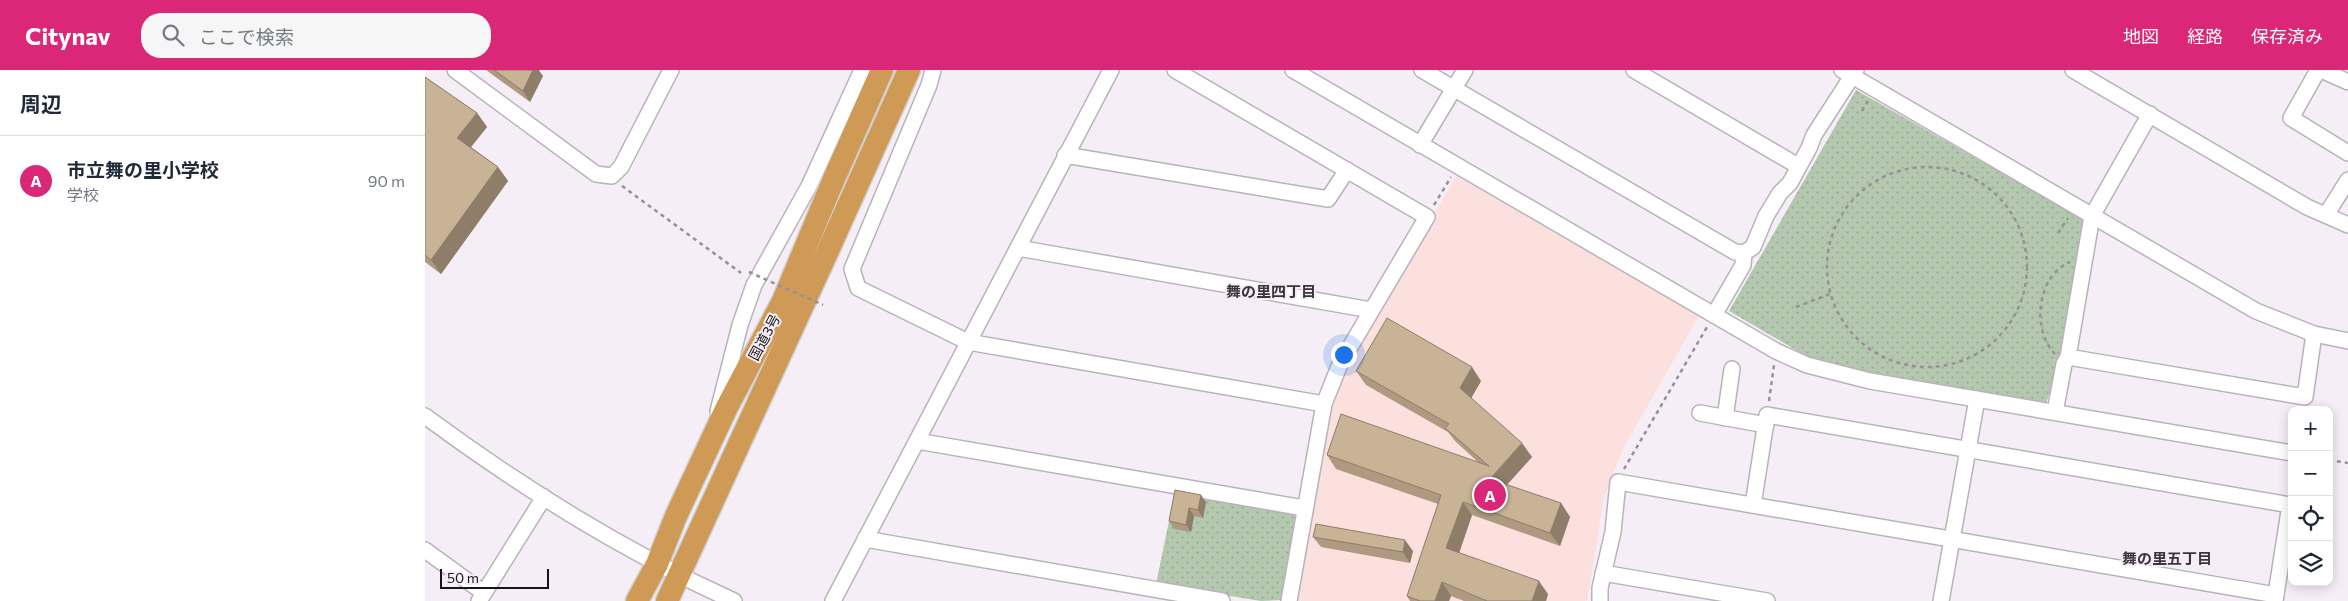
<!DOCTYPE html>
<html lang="ja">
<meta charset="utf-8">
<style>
body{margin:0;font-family:Commissioner,"Noto Sans JP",sans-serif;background:#f6f6f7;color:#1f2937}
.controls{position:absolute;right:15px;bottom:15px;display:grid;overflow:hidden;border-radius:10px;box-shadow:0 2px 12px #0003}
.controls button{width:45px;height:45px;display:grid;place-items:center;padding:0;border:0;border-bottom:1px solid #e0e1e3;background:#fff;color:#1f2937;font:25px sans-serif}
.scale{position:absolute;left:15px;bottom:12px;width:109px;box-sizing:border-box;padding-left:5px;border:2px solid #181518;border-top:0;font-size:14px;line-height:18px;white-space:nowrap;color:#181518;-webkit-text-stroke:4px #f6eef7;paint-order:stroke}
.you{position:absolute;left:918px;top:284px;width:18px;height:18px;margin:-12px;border:4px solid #fff;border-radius:50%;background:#1a73e8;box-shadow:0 0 0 8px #1a73e833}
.badge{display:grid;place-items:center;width:32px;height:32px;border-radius:50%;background:#db2777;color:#fff;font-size:16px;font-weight:700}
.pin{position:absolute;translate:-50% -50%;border:2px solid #fff;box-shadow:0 1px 5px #0006}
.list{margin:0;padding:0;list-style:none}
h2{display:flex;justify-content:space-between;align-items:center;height:65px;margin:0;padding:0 20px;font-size:21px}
h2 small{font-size:16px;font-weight:400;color:#747a83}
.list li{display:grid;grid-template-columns:32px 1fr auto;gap:15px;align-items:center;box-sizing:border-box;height:90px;padding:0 20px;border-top:1px solid #e0e1e3}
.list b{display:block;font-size:19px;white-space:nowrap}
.list p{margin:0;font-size:16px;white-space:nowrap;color:#747a83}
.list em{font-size:16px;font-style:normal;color:#747a83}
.icon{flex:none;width:28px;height:28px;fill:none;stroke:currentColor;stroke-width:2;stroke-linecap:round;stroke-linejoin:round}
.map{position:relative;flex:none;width:1923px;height:531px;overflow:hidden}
header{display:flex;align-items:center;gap:30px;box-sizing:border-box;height:70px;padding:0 25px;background:#db2777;color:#fff}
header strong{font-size:24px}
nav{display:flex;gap:28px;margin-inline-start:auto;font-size:18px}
.search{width:350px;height:45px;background:#f6f6f7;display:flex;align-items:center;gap:12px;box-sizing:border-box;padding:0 18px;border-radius:20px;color:#747a83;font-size:19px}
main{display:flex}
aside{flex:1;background:#fff}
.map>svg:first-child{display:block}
.education{fill:#fbe0de}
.park{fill:url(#park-dots)}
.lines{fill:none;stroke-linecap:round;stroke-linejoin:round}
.minor-casing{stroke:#bab2bb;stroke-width:18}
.highway-casing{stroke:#d1d0d1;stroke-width:25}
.path{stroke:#969097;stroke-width:2.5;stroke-dasharray:4 4;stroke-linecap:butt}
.minor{stroke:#fff;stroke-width:15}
.highway{stroke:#cf9a56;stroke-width:22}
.path-bridge{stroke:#969097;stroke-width:2.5;stroke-dasharray:4 4;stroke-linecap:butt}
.wall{fill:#ad9a81}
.shaded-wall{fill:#8d7d69}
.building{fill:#c9b396;stroke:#8d7d69}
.labels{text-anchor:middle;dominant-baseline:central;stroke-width:4;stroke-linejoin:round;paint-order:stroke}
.street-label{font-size:14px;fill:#181518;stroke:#f6eef7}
.neighbourhood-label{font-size:15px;font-weight:bold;fill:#3b343b;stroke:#f6eef7}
</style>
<header>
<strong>Citynav</strong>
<div class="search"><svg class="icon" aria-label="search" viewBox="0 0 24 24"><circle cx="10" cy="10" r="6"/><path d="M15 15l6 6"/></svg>ここで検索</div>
<nav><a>地図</a><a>経路</a><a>保存済み</a></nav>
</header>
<main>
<aside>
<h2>周辺<small></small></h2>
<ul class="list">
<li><span class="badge">A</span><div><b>市立舞の里小学校</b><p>学校</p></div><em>90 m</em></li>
</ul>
</aside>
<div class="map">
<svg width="1923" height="531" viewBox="0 0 1923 531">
<defs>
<pattern id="park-dots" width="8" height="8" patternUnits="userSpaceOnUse" patternTransform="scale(1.25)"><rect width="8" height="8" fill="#b3c8af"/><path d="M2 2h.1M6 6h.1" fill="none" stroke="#99ab96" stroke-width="1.8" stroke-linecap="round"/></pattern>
</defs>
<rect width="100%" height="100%" fill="#f6eef7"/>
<polygon class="education" points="1031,106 1274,246 1198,379 1179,428 1162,531 870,531 903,345 910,323 929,283"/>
<g class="park">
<polygon points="1431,20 1658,149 1637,285 1620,337 1445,303 1383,287 1304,241"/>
<polygon points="750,422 868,443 871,447 857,530 836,531 731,514"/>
</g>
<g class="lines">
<defs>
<g id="minor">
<polyline points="30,0 171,104 187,106 196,97 246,0"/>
<polyline points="508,0 504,15 427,199 433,218 543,272 899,334"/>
<polyline points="750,0 1002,147 915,294 899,334 864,531"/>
<polyline points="868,0 1289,245 1351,281 1382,295 1445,311 1867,383"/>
<polyline points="997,0 1310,182 1319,183 1328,177 1341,146 1355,123 1365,113 1384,78 1389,65 1431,0"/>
<polyline points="1209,0 1373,96"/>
<polyline points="1417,0 1831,241 1889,264 1923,271"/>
<polyline points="1648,0 1882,137 1923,155"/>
<polyline points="1893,0 1866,48 1923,83"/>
<polyline points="1896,0 1923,12"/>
<polyline points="995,75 1040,0"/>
<polyline points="640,85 903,129 922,100"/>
<polyline points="1901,145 1923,110"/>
<polyline points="593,178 946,240"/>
<polyline points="1289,245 1318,195 1319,183"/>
<polyline points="1643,287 1880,327 1889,264"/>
<polyline points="293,341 315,255 329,215 384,116 437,0"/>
<polyline points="1630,342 1639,294 1643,287 1667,146 1725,44"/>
<polyline points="1275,343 1341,355"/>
<path d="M 0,346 C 96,417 200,482 309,531"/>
<polyline points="1300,348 1307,299"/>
<polyline points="492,371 879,438"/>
<polyline points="1328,435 1342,345 1865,435 1850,531"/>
<polyline points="440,469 797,531"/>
<polyline points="0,480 59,523"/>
<polyline points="1178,503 1342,531"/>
<polyline points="54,531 119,427"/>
<polyline points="408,531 686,0"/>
<polyline points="1175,531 1175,518 1188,462 1193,412 1851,525"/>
<polyline points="1516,531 1552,329"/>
</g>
<g id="highway">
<polyline points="212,531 232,494 251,446 302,337 358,231 408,111 457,0"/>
<polyline points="242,531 401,185 484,0"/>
</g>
</defs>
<use href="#minor" class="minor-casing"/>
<use href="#highway" class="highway-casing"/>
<g class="path">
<polyline points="1437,41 1443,31"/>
<circle cx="1502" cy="197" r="100"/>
<polyline points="197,116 316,203"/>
<polyline points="1009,135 1026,107"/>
<polyline points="1633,163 1643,148"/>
<polyline points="1371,237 1405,224"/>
<path d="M 1630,284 C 1606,260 1612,205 1645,192"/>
<polyline points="1344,331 1349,295"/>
<polyline points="1904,390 1923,393"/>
<polyline points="1199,399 1282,257"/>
</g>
<use href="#minor" class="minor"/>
<use href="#highway" class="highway"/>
<polyline class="path-bridge" points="324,202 398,235"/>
</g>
<g class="wall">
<polygon points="61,0 115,0 114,1 118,6 105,32"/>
<polygon points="0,7 52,43 62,57 46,77 73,97 83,111 16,204 0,192"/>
<polygon points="931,301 1056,311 1046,328 1107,387 1082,415 1136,433 1145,447 1135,476 1047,445 1034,483 1123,524 1121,531 1039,531 1026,526 1024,531 985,531 982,526 1013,434 911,399 902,385 1054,393 1030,371 1023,362 941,315"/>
<polygon points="750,420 781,432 778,448 769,446 766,462 749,459 744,451"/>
<polygon points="888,467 988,481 985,493 896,477"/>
</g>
<g class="shaded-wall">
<polygon points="108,0 115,0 114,1 118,6 105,32 98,21"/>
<polygon points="52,43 62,57 42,82 32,68"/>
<polygon points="73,97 83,111 16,204 6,190"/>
<polygon points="1047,297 1056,311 1044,332 1035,318"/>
<polygon points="1097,373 1107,387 1075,422 1065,409"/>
<polygon points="776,425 781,432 778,448 773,440"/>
<polygon points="1038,432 1047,445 1031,492 1021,478"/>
<polygon points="1136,433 1145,447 1135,476 1125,463"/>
<polygon points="764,438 769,446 766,462 761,455"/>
<polygon points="980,470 988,481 985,493 978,482"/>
<polygon points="1114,511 1123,524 1121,531 1107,531"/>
<polygon points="1017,512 1026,526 1024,531 1010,531"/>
</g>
<g class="building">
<polygon points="69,0 108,0 98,21"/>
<polygon points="0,7 52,43 32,68 73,97 6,190 0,185"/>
<polygon points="962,248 1047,297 1035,318 1097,373 1065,409 1136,433 1125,463 1038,432 1021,478 1114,511 1107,531 1062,531 1017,512 1010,531 995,531 982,526 1016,425 902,385 916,344 1064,396 1020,358 1024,354 931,301"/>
<polygon points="750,420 776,425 773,440 764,438 761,455 744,451"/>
<polygon points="891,454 980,470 978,482 888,467"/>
</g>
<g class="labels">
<g class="street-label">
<text transform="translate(339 267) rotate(-62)">国道3号</text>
</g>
<g class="neighbourhood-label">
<text x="846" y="221">舞の里四丁目</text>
<text x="1742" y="488">舞の里五丁目</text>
</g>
</g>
</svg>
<div class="controls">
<button>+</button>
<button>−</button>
<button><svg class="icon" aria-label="locate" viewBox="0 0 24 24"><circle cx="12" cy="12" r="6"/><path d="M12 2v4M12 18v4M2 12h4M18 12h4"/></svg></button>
<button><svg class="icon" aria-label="layers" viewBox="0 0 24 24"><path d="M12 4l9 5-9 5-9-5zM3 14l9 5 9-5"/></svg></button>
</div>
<div class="scale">50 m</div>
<div class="you"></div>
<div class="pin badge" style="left:1065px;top:425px">A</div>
</div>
</main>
